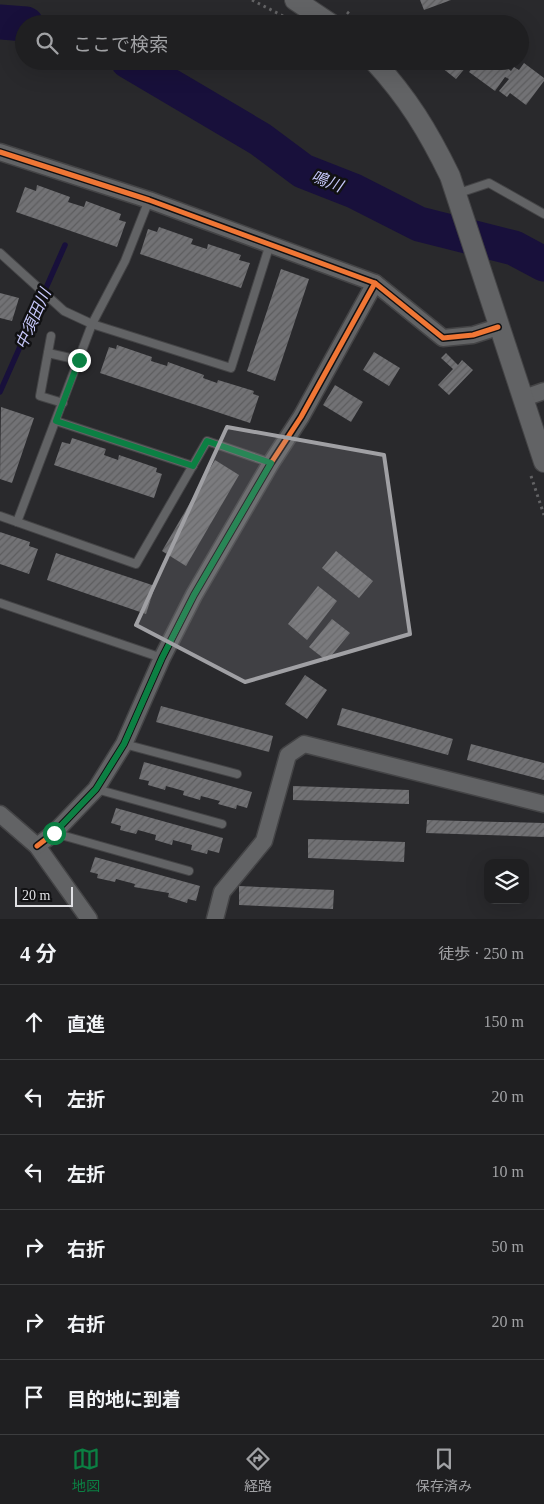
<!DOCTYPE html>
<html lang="ja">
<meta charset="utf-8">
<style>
body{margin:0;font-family:"Times New Roman","Noto Sans JP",serif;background:#2c2c2e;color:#f1f3f6}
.controls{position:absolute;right:15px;bottom:15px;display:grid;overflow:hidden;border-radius:10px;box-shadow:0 5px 20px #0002}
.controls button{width:45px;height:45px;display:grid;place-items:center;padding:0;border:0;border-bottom:1px solid #3c3d3f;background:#1f1f21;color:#f1f3f6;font:25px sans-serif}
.scale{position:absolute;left:15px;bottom:12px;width:58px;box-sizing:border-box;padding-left:5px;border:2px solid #e0e0e4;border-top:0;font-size:14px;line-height:18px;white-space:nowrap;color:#e0e0e4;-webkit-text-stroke:4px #111113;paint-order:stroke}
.stop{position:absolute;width:15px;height:15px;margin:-11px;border:4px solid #0b8043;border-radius:50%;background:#fff}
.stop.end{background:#0b8043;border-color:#fff;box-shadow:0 1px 5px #0008}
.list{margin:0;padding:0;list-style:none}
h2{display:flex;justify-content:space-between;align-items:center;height:65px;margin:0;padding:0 20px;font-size:21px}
h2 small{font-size:16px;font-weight:400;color:#a1a2a5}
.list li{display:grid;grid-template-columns:32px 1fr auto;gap:15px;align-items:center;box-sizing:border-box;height:75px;padding:0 20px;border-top:1px solid #3c3d3f}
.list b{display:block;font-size:19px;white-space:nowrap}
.list em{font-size:16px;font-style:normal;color:#a1a2a5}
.icon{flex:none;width:28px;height:28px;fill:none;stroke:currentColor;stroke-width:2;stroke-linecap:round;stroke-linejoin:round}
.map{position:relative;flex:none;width:544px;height:919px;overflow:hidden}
.search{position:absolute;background:#1f1f21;box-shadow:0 5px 20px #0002;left:15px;right:15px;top:15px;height:55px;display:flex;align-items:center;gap:12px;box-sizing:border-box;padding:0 18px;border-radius:28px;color:#a1a2a5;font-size:19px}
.sheet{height:515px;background:#1f1f21}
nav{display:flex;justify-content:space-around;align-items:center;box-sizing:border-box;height:70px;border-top:1px solid #3c3d3f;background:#1f1f21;font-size:14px;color:#a1a2a5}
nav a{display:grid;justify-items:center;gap:2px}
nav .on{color:#0b8043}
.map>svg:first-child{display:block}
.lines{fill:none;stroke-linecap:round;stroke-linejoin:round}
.stream{stroke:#18103b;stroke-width:5.5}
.river{stroke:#18103b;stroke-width:35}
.building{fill:url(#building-hatch)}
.service-casing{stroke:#444446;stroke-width:10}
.minor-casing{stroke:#444446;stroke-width:19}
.tertiary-casing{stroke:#444446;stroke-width:22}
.path{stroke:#636365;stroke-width:3;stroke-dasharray:2.5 4;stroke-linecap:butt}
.service{stroke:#626365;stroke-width:8}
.minor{stroke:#626365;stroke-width:16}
.tertiary{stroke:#626365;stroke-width:20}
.cycleway-casing{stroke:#111113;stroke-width:8}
.cycleway{stroke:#f07635;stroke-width:5}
.route{stroke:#0b8043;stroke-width:6}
.marked{fill:#a0a0a4;fill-opacity:0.2;stroke:#a0a0a4;stroke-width:4;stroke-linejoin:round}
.labels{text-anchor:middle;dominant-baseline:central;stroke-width:5;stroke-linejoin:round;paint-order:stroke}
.water-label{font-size:16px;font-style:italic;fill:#c8c9fc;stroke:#111113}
</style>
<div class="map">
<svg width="544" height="919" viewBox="0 0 544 919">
<defs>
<pattern id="building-hatch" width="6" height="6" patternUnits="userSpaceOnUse" patternTransform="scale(1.25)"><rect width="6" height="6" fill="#727275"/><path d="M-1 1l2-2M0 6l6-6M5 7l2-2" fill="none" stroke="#5d5d5f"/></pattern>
</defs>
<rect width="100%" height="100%" fill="#29292c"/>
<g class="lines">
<polyline class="stream" points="0,392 65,245"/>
<g class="river">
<polyline points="0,22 26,24"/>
<polyline points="128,61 260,139 303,171 354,191 419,224 514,248 544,264"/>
</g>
</g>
<g class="building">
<polygon points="420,0 451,0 424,10"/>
<polygon points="445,61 471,61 456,79 441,67"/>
<polygon points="477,61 499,61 511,71 514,67 519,70 524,63 544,78 544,81 526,105 510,93 507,97 499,91 509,79 505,77 495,91 469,72"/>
<polygon points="37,185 70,197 68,202 84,207 86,201 121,214 119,220 126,222 117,247 16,212 25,187 36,191"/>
<polygon points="159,227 193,239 191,244 207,249 208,244 241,255 239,260 250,263 241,288 140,254 148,229 157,232"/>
<polygon points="281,269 309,279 275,381 247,371"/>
<polygon points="0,293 19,298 12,321 0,318"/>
<polygon points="117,345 152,357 151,361 167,366 168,362 204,375 203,378 217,383 218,380 254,391 253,394 259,396 250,423 100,373 109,347 116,349"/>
<polygon points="374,352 400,368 389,386 363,370"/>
<polygon points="446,353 458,365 462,360 473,370 449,395 438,385 453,369 441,358"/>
<polygon points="335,385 363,402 351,422 323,405"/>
<polygon points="1,407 34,418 12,483 0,479"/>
<polygon points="72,438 106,449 104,455 118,460 119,455 157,468 156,472 162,474 154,498 54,465 62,442 70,444"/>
<polygon points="215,460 239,475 186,566 162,551"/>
<polygon points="0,532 30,542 29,546 38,549 29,574 0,564"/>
<polygon points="336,551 373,581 359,598 322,568"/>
<polygon points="56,553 155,586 146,614 47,580"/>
<polygon points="318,586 337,601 307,640 288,624"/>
<polygon points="332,619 350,633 327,661 309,647"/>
<polygon points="305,675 327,690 307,719 285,704"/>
<polygon points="161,706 273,736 269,752 156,722"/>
<polygon points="342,708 453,739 448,755 337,725"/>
<polygon points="471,744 544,763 544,780 467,760"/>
<polygon points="144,762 252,792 247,808 237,805 236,809 218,804 220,801 201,796 200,800 183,795 184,791 166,786 165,790 148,785 149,781 139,779"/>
<polygon points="293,786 409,790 409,804 293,800"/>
<polygon points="116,808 223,838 219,853 208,850 207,854 191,850 192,845 173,840 172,845 155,840 156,835 138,830 136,834 120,830 121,826 111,823"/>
<polygon points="427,820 544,823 544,837 426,833"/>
<polygon points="308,839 405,842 404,862 308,858"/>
<polygon points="95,857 200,886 196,901 188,899 187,903 168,897 169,893 134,887 135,884 116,879 115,882 97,878 98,874 90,872"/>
<polygon points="239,886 334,890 333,909 239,905"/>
</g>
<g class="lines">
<defs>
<g id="service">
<polyline points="456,194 489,183 544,214"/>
<polyline points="0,253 64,311 92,324 231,368 270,244"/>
<polyline points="51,336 40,396 63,403"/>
<polyline points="48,353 79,360"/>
<polyline points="56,421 193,466"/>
<polyline points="0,516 136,564 207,441 271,463"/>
<polyline points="17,522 92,324 125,261 149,200"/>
<polyline points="0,603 162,658"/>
<polyline points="124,744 237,774"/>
<polyline points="96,789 222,824"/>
<polyline points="54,833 189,871"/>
</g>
<g id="minor">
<polyline points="0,152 149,200 375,283 443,338 473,335 498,327"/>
<polyline points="524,398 544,391"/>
<polyline points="0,814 37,846 89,919"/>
<polyline points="37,846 54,833 96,789 124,744 162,658 194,595 271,463 301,417 375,283"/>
<polyline points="215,919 222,892 264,841 288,755 304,744 544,804"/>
</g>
<g id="tertiary">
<polyline points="295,0 331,24"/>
<path d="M 374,61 C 408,98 428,131 450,176 L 544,462"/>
</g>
</defs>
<use href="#service" class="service-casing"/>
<use href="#minor" class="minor-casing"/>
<use href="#tertiary" class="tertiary-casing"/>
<g class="path">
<polyline points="252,0 283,16"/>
<polyline points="347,12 361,24"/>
<polyline points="350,61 356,67"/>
<polyline points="531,476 544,515"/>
</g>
<use href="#service" class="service"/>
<use href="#minor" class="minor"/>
<use href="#tertiary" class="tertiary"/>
<defs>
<g id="cycleway">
<polyline points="0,152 149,200 375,283 443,338 473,335 498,327"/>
<polyline points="37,846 54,833 96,789 124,744 162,658 194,595 271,463 301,417 375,283"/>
</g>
</defs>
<use href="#cycleway" class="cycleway-casing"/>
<use href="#cycleway" class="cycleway"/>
</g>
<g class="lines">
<polyline class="route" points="54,833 96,789 124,744 162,658 194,595 271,463 207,441 193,466 56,421 79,360"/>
</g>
<path class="marked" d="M 227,427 L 384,455 L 410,634 L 245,682 L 136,625 Z"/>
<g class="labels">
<g class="water-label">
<text transform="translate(327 181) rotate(21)">鳴川</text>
<text transform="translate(33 319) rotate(-66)">中須田川</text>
</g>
</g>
</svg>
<div class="controls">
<button><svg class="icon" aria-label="layers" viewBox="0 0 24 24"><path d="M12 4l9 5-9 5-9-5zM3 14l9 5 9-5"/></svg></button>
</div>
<div class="scale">20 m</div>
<div class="stop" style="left:54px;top:833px"></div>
<div class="stop end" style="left:79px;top:360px"></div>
<div class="search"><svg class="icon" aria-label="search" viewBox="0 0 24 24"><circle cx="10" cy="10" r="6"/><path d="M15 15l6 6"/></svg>ここで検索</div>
</div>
<section class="sheet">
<h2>4 分<small>徒歩 · 250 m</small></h2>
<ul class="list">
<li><svg class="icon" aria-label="ahead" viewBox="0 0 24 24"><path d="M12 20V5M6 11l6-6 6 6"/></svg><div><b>直進</b></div><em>150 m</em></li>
<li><svg class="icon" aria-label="left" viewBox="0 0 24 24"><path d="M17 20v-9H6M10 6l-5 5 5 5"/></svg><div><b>左折</b></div><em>20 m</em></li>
<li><svg class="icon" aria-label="left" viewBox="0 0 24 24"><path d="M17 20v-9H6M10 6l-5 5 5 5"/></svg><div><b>左折</b></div><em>10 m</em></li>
<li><svg class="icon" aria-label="right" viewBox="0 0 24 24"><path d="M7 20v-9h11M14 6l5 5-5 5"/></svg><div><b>右折</b></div><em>50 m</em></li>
<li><svg class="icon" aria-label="right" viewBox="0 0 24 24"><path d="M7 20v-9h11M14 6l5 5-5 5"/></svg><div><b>右折</b></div><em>20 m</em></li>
<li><svg class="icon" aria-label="arrive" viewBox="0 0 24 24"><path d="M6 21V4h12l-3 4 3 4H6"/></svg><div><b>目的地に到着</b></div></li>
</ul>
</section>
<nav>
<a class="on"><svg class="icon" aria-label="map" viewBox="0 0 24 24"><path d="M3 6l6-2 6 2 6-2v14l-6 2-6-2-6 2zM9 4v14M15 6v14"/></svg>地図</a>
<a><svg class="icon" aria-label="directions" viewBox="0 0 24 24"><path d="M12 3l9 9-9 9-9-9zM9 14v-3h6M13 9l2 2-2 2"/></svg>経路</a>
<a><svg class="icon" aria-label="saved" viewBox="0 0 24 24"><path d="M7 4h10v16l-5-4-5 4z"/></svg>保存済み</a>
</nav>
